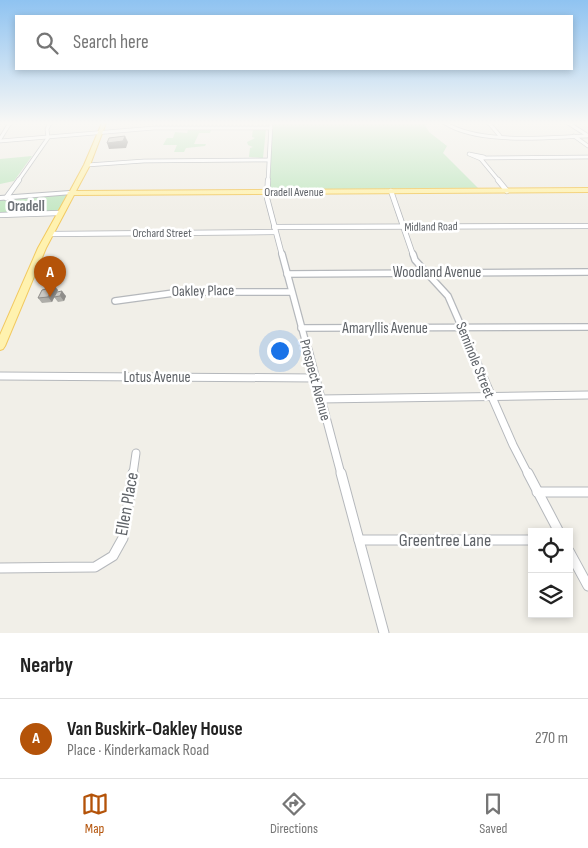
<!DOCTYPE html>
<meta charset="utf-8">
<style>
body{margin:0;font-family:"Sofia Sans Condensed",sans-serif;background:#f2f2f2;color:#222}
.controls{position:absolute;right:15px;bottom:15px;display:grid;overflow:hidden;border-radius:0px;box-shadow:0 2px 8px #0003}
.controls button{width:45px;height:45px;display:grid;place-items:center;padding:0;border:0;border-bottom:1px solid #e0e0e0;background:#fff;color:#222;font:25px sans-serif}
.you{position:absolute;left:279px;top:350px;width:18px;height:18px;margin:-12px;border:4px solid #fff;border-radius:50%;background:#1a73e8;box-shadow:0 0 0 8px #1a73e833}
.badge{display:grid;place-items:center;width:32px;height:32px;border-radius:50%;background:#b45309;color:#fff;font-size:16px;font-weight:700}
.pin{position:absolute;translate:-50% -41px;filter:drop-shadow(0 1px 2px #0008)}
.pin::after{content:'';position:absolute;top:26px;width:18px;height:15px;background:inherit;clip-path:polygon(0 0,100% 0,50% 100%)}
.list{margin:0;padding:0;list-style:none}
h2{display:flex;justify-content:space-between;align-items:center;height:65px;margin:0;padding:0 20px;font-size:21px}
h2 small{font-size:16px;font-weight:400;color:#767676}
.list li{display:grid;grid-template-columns:32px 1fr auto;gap:15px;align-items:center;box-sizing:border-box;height:80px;padding:0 20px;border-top:1px solid #e0e0e0}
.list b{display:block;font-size:19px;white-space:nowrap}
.list p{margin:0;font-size:16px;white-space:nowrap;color:#767676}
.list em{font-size:16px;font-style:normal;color:#767676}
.icon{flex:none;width:28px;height:28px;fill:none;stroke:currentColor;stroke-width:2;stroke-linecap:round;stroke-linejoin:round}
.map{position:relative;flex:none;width:588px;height:633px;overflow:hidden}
.search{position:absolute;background:#fff;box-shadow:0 2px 8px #0003;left:15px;right:15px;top:15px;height:55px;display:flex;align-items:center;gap:12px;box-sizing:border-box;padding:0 18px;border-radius:0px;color:#767676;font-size:19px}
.sheet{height:145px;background:#fff}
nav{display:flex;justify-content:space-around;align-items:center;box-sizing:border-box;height:70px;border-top:1px solid #e0e0e0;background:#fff;font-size:14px;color:#767676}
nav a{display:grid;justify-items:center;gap:2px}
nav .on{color:#b45309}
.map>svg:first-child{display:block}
.green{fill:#c5e8c5}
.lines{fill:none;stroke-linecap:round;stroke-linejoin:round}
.minor-far4-casing{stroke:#b5b8bc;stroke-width:4.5}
.minor-far3-casing{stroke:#b5b8bc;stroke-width:6}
.minor-far2-casing{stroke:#b5b8bc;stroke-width:8}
.minor-far1-casing{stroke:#b5b8bc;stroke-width:9}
.minor-casing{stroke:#b5b8bc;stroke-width:11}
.tertiary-casing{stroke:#b5b8bc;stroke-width:2}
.primary-casing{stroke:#f2c960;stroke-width:2}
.minor-far4{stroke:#fff;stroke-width:3}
.minor-far3{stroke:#fff;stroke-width:4.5}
.minor-far2{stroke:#fff;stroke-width:5.5}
.minor-far1{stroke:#fff;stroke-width:7}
.minor{stroke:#fff;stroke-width:9}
.tertiary{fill:#fff;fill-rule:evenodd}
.primary{fill:#fff2af;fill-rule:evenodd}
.wall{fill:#afaea9}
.shaded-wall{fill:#8f8d8a}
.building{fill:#cccac5;stroke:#8f8d8a}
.labels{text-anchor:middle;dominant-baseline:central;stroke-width:5;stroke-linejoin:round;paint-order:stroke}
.far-street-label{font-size:12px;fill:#5f6368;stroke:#fff}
.far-quarter-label{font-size:15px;font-weight:bold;fill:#70757a;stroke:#fff}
.street-label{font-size:15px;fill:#5f6368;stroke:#fff}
.near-street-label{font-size:18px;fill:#5f6368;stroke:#fff}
</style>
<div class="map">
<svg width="588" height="633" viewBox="0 0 588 633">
<rect width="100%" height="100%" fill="#f1efe8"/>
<g class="green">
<polygon points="271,123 424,123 429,132 447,146 443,153 481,191 267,192"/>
<polygon points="253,129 266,129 263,158 249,157 250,148 253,147 248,145 247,142 255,138 252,137"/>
<polygon points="188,130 211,130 210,133 199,133 194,144 206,144 205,146 186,148 184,152 174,152 177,145 163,145 167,138 173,138 175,132 187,133"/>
<polygon points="32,156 14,181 0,184 0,159"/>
<polygon points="70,193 59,213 0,215 0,198"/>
</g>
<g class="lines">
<defs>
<g id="minor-far4">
<path d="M 445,123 C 480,145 548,137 588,136"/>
<polyline points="489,123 500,136"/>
<polyline points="568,123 587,135"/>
<polyline points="574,136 588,146"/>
<polyline points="0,139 10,123"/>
<polyline points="0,141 154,128 271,128"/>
<polyline points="481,159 469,154 484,157"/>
<polyline points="87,165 144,161 268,160"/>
<polyline points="18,181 48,138 47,129 50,123"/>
<polyline points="268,181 271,123"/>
<polyline points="499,181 480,158 588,157"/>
</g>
<g id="minor-far3">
<polyline points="268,180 267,198 282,255"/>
<polyline points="498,180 507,191"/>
<polyline points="391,191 413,255"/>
<polyline points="6,198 19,180"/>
<polyline points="0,215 59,213"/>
<polyline points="274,227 588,226"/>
<polyline points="49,234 275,232"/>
</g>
<g id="minor-far2">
<polyline points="282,254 308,351"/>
<polyline points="413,254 415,260 448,296 472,351"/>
<polyline points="287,274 588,272"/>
<polyline points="115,301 181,292 291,292"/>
<polyline points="301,328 588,327"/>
</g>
<g id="minor-far1">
<polyline points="308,349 341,474"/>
<polyline points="471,349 513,445 528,474"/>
<polyline points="0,376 315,378"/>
<polyline points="320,399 588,395"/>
<polyline points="133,474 136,453"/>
</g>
<g id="minor">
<polyline points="341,473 384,633"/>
<polyline points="528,473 559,532"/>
<polyline points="537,492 588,492"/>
<polyline points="359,540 532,540"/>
<polyline points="569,551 588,586"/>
<polyline points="0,568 95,567 113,556 123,538 133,473"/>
</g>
<polygon id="tertiary" points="70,191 72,192 72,194 0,200 0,196"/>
<polygon id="primary" points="102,123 106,123 90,165 76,191 588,188 588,192 74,195 46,248 5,346 3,349 0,350 0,335 38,248 68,194 67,193 70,191 84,165"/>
</defs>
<use href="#minor-far4" class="minor-far4-casing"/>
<use href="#minor-far3" class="minor-far3-casing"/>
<use href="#minor-far2" class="minor-far2-casing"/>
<use href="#minor-far1" class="minor-far1-casing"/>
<use href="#minor" class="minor-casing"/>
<use href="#tertiary" class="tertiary-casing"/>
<use href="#primary" class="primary-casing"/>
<use href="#minor-far4" class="minor-far4"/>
<use href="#minor-far3" class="minor-far3"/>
<use href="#minor-far2" class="minor-far2"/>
<use href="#minor-far1" class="minor-far1"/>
<use href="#minor" class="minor"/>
<use href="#tertiary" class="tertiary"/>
<use href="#primary" class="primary"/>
</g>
<polygon class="wall" points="58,290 57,292 66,296 64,301 58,302 54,297 52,302 42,303 38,298"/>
<g class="shaded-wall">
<polygon points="125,136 128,142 126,148 109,149 107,143"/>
<polygon points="54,285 58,290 52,302 48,297"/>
<polygon points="62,291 66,296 64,301 60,296"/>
</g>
<g class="building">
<polygon points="125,136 123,141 107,143 109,138"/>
<polygon points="54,285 48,297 38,298 42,290 46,289 48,286"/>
<polygon points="62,291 60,296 54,297 57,292"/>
</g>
<linearGradient id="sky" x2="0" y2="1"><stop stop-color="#8fc3f1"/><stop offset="0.58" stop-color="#f9f8f5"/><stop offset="1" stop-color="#f9f8f5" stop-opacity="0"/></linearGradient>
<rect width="588" height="212" fill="url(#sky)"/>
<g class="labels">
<g class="far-street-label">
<text x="294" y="192">Oradell Avenue</text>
<text transform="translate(431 227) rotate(-1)">Midland Road</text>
<text x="162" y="233">Orchard Street</text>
</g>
<g class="far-quarter-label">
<text x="26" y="206">Oradell</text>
</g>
<g class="street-label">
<text x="437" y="272">Woodland Avenue</text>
<text transform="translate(203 291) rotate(-1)">Oakley Place</text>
<text x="385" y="328">Amaryllis Avenue</text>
<text transform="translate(475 360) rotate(68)">Seminole Street</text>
<text x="157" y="377">Lotus Avenue</text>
<text transform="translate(315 380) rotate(75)">Prospect Avenue</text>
</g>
<g class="near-street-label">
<text transform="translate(127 504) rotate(-80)">Ellen Place</text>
<text x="445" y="540">Greentree Lane</text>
</g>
</g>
</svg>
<div class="controls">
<button><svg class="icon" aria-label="locate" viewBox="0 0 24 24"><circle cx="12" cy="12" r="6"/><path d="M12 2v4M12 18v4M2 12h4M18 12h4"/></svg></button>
<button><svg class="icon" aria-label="layers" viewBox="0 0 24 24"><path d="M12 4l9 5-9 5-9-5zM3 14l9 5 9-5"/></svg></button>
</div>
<div class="you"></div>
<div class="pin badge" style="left:50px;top:297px">A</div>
<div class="search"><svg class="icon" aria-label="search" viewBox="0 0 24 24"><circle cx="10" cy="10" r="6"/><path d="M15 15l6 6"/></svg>Search here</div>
</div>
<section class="sheet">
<h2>Nearby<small></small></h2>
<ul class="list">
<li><span class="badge">A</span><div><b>Van Buskirk-Oakley House</b><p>Place · Kinderkamack Road</p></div><em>270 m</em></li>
</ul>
</section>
<nav>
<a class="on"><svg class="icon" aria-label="map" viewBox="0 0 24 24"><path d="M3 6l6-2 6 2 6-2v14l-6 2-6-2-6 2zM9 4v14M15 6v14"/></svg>Map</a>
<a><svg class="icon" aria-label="directions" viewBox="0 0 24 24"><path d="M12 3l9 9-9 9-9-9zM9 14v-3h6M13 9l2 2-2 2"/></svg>Directions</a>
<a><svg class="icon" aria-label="saved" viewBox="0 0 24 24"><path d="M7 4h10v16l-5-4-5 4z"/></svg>Saved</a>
</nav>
